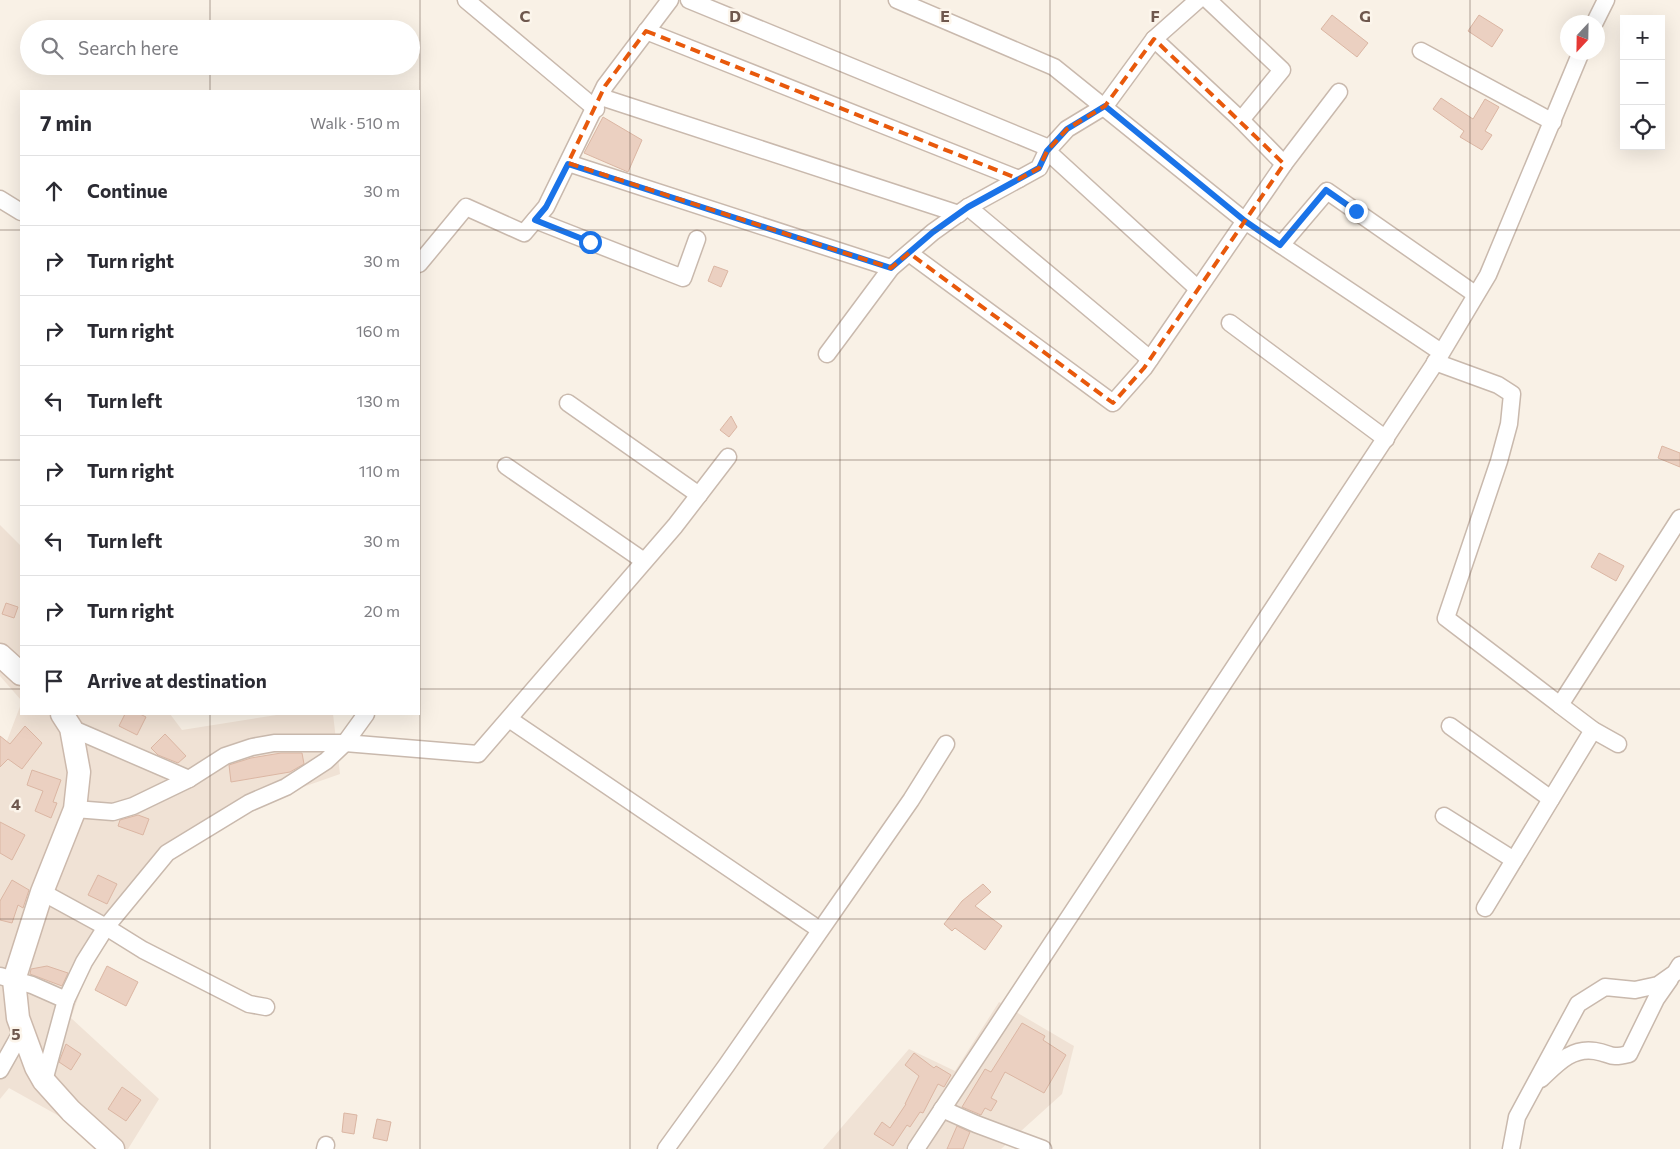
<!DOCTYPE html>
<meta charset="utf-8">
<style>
body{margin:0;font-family:Commissioner,sans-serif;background:#f7f7f7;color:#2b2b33}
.controls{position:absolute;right:15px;top:15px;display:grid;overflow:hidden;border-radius:0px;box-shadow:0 5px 20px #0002}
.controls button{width:45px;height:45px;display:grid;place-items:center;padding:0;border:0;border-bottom:1px solid #e1e1e2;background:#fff;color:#2b2b33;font:25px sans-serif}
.compass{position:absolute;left:1560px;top:15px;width:45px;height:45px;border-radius:50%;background:#fff;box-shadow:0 5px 20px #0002;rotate:202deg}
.stop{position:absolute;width:15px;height:15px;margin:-11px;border:4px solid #1a73e8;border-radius:50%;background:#fff}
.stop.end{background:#1a73e8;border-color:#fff;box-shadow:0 1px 5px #0008}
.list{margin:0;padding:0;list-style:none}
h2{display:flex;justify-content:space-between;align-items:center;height:65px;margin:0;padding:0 20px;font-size:21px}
h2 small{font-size:16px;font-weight:400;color:#7c7c81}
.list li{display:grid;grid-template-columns:32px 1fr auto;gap:15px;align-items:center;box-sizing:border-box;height:70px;padding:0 20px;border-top:1px solid #e1e1e2}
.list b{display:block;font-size:19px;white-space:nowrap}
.list em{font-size:16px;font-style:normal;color:#7c7c81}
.icon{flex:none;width:28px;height:28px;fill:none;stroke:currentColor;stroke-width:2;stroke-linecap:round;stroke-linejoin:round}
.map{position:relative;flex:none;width:1680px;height:1149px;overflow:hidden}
.search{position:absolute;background:#fff;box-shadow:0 5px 20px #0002;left:20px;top:20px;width:400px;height:55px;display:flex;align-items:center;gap:12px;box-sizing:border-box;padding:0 18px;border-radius:28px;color:#7c7c81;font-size:19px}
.panel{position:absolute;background:#fff;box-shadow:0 5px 20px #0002;left:20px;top:90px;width:400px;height:625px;border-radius:0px}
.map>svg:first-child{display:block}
.residential{fill:#f0e2d5}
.building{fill:#ebd0c1;stroke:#dbb6a3}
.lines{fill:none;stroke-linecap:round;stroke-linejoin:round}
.street-casing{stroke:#c9b9ad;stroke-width:19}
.secondary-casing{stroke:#ccb9ac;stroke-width:25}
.street{stroke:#fff;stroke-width:16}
.secondary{stroke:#fff;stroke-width:22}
.route{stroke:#1a73e8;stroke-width:6}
.marked{fill:none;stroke:#e8590c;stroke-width:4;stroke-dasharray:10 6;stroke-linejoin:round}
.grid{fill:none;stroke:#6f584e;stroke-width:1;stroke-opacity:0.55}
.grid-label{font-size:16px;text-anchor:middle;font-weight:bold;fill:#6f584e;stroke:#fcf5eb;stroke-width:5;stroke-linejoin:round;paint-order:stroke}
</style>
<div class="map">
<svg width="1680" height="1149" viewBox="0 0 1680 1149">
<rect width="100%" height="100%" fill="#f9f1e6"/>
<g class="residential">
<polygon points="0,525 21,546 21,700 0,676"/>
<polygon points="21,704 21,714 170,714 182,730 283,714 333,714 340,774 195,825 92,958 71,1018 159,1099 128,1149 118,1149 9,1088 0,1099 0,759"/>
<polygon points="999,1002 1074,1046 1062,1094 1001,1149 823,1149 909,1049 955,1071"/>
</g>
<g class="building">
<polygon points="1332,15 1368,43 1357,57 1321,29"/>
<polygon points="1479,15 1503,30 1492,47 1468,31"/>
<polygon points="1441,98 1473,119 1485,99 1499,107 1485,131 1492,135 1482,150 1460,137 1464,131 1433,109"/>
<polygon points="603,117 642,140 628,172 584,153"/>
<polygon points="714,266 728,271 721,287 708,281"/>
<polygon points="731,416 737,427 729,437 720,430"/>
<polygon points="1662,446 1680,453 1680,467 1658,458"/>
<polygon points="1599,553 1624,566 1616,581 1591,567"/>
<polygon points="6,603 18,607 14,618 2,614"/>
<polygon points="125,714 140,714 146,717 137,735 119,726"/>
<polygon points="25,726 42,743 22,769 8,759 0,767 0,736 10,744"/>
<polygon points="165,734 186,756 178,763 158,755 151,748"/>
<polygon points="281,753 302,753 304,764 290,772 231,782 229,765 251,758"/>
<polygon points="32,770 61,780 53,802 57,803 51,818 35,811 43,791 27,785"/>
<polygon points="138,815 149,819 143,835 118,826 120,820"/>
<polygon points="0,822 25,835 12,860 0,853"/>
<polygon points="98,875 117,884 107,904 88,895"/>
<polygon points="12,880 29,890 23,908 18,905 12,923 0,920 0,901"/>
<polygon points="983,884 991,892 975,906 1002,926 985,950 955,928 952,931 944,924 962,901"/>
<polygon points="47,966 68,973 62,986 30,974 31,969"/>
<polygon points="107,966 138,982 126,1006 95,990"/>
<polygon points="1022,1023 1045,1036 1043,1040 1066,1055 1044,1093 1005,1072 991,1098 997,1101 991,1111 985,1108 981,1115 962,1107 985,1069 991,1072"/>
<polygon points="66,1044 81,1054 71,1070 59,1062"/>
<polygon points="914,1053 934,1068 936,1066 951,1075 944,1087 938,1084 923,1113 920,1112 910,1127 907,1125 893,1146 874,1134 882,1122 890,1128 906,1104 905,1104 919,1076 905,1065"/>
<polygon points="122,1087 141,1100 126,1121 108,1109"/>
<polygon points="344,1113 357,1115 354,1134 342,1132"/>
<polygon points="377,1119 391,1122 387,1141 373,1138"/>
<polygon points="957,1126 970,1132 963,1149 947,1149"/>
</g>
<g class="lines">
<defs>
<g id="street">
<polyline points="466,0 596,109"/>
<polyline points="689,0 1049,148"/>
<polyline points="897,0 1054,67 1245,221 1441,352"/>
<polyline points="1208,0 1282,70 1241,120"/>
<polyline points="1595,22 1606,0"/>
<polyline points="646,31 1019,179"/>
<polyline points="1421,51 1553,122"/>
<polyline points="601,97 959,214"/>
<polyline points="1047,151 1197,288"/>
<polyline points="568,163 891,268"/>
<polyline points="1284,164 1339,92"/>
<polyline points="0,199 21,212"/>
<polyline points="968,207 1150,359"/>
<polyline points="535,220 683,278 697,239"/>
<polyline points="1281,245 1327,191 1475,294"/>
<polyline points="909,253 1113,403 1144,368 1284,164 1241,120 1154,39"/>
<polyline points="419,264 466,207 524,233 546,207 605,86 670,0"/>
<polyline points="1230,323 1386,439"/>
<polyline points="827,354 891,268 933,232 968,207 1039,168 1047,151 1067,129 1105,106 1154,39 1198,0"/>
<polyline points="1435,362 1498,385 1512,394 1509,424 1499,461 1446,618 1560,705 1680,518"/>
<polyline points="568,403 699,495"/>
<polyline points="506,466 644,561"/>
<polyline points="1560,705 1593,730 1618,744"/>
<polyline points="509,719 820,930"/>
<polyline points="1450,726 1551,799"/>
<polyline points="71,728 189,779"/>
<polyline points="75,809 113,812 133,806 189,779 225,756 252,747 274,743 345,743 478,754 675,526 728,457"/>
<polyline points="1444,816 1514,860"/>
<polyline points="42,892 106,927 143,950 249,1004 266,1007"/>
<polyline points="1485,908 1593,730"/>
<polyline points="0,976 32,985 66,1000"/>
<polyline points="0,1070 22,1031"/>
<path d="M 1541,1079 C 1556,1065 1571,1047 1595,1051 C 1613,1054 1608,1059 1629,1054 L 1656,999 L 1670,979"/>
<polyline points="44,1081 66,1000 84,962 106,927 167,853 249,803 286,787 326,761 345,743 366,714"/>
<polyline points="942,1109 976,1124 1043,1149"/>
<polyline points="325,1149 326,1145"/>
<polyline points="666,1149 726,1066 911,800 946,744"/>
<polyline points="916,1149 1439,357 1488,275 1581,52"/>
<polyline points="1511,1149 1517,1117 1578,1004 1605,987 1635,990 1658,985 1675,973 1680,965"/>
</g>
<g id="secondary">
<polyline points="0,655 21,674"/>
<polyline points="62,714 71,728 79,772 75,809 42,892 14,980 18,1018 36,1067 44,1081 71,1111 113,1149"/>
</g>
</defs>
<use href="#street" class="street-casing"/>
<use href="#secondary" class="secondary-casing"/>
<use href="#street" class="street"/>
<use href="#secondary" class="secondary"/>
</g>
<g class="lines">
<polyline class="route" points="590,242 535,220 546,207 568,164 891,268 933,232 968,207 1039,168 1047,151 1067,129 1105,106 1245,221 1280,245 1326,190 1356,211"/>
</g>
<path class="marked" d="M 646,31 L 1019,179 L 1039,168 L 1047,151 L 1067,129 L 1105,106 L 1154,39 L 1284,164 L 1144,368 L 1113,403 L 909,253 L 891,268 L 568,163 L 605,86 Z"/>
<path class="grid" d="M 210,0 L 210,29M 420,0 L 420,1149M 630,0 L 630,1149M 840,0 L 840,1149M 1050,0 L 1050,1149M 1260,0 L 1260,1149M 1470,0 L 1470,1149M 210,66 L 210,91M 0,230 L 21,230M 419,230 L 1680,230M 0,460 L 21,460M 419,460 L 1680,460M 0,689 L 21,689M 419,689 L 1680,689M 210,714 L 210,1149M 0,919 L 1680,919"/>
<g class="grid-label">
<text x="525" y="22">C</text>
<text x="735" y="22">D</text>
<text x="945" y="22">E</text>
<text x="1155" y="22">F</text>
<text x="1365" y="22">G</text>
<text x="16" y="810">4</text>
<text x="16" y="1040">5</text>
</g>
</svg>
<div class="controls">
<button>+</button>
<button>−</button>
<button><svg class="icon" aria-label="locate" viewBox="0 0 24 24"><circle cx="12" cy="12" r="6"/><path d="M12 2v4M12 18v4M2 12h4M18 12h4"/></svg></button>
</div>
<svg class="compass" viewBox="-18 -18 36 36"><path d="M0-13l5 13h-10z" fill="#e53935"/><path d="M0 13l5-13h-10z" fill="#7c7c81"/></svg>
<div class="stop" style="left:590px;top:242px"></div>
<div class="stop end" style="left:1356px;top:211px"></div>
<div class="search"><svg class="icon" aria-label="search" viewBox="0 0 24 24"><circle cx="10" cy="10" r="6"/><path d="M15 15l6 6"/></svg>Search here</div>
<section class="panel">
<h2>7 min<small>Walk · 510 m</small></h2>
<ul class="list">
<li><svg class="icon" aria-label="ahead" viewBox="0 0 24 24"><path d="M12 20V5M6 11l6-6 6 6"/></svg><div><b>Continue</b></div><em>30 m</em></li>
<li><svg class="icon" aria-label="right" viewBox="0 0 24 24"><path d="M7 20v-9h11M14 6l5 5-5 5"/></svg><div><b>Turn right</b></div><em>30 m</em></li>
<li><svg class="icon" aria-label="right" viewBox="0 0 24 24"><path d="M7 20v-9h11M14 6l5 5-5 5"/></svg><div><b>Turn right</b></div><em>160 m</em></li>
<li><svg class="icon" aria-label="left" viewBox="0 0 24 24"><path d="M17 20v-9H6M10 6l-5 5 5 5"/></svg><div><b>Turn left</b></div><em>130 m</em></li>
<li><svg class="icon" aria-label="right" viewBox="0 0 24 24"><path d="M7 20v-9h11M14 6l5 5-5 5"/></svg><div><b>Turn right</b></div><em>110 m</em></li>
<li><svg class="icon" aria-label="left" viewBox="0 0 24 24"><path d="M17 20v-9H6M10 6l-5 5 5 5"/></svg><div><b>Turn left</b></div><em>30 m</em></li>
<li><svg class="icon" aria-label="right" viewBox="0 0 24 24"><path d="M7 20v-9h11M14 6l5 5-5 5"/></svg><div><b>Turn right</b></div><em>20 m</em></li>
<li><svg class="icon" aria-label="arrive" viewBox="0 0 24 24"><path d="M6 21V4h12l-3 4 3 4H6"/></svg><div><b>Arrive at destination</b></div></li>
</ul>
</section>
</div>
